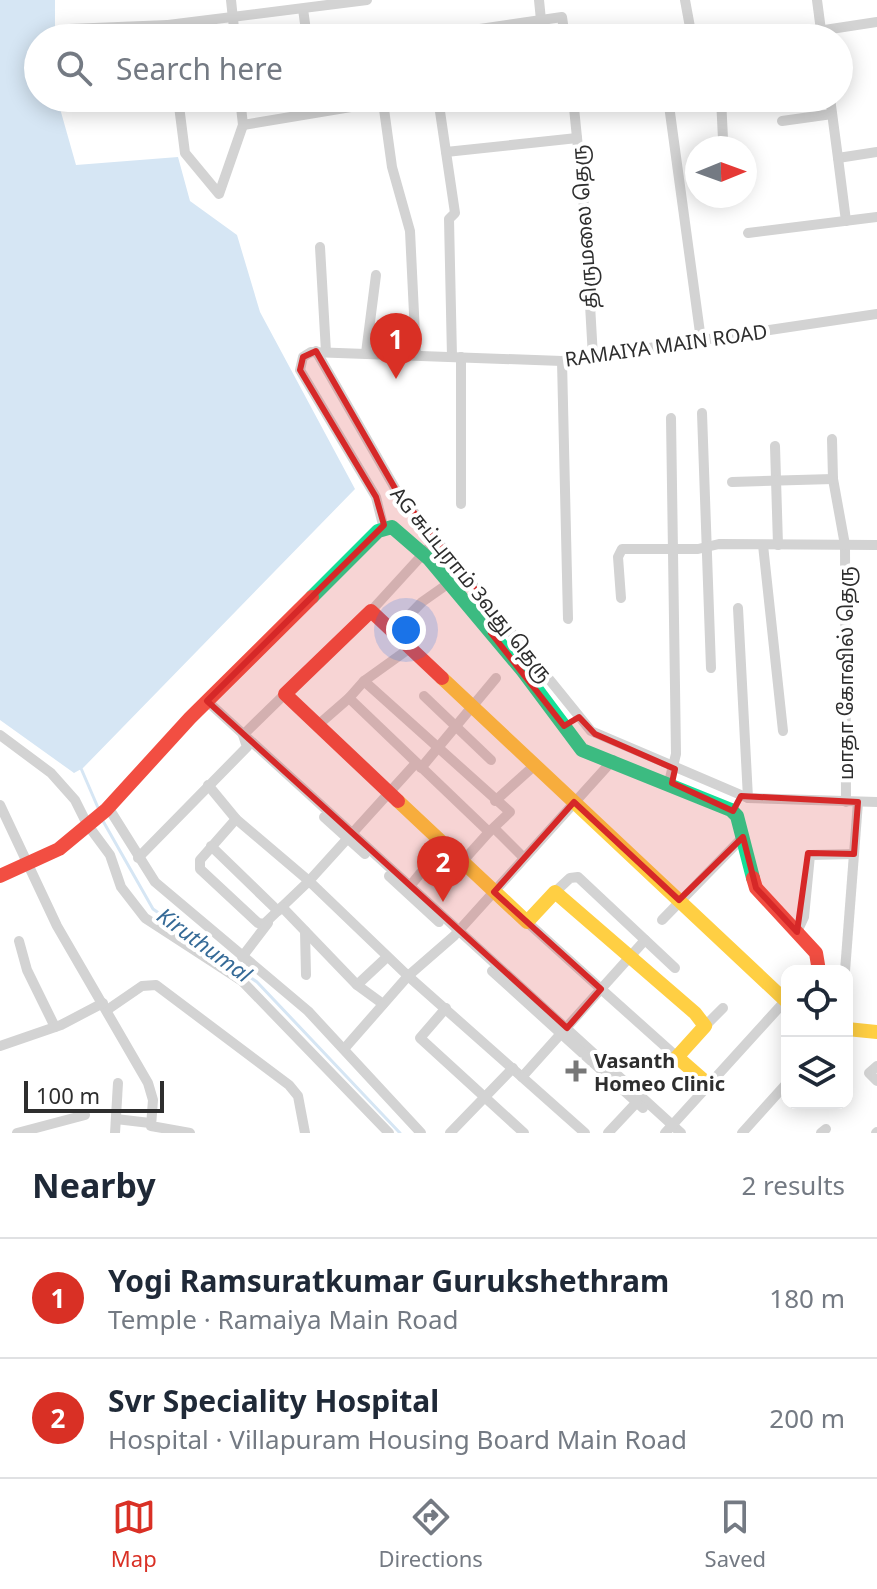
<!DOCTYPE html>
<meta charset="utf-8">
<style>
body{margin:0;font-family:"Noto Sans","Noto Sans Tamil",sans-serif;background:#f6f6f7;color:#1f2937}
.controls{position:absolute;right:24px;bottom:24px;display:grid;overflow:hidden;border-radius:16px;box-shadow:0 4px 20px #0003}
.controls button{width:72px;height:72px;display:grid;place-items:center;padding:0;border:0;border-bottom:2px solid #e0e1e3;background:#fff;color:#1f2937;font:40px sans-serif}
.compass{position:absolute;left:685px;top:136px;width:72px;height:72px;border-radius:50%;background:#fff;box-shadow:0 4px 20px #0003;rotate:89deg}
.scale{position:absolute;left:24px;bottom:20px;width:140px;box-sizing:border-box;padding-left:8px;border:4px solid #2e2e2e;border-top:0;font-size:22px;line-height:28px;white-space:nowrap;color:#2e2e2e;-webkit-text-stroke:6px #fff;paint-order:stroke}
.you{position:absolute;left:406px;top:630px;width:28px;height:28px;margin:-20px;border:6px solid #fff;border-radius:50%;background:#1a73e8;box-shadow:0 0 0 12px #1a73e833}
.badge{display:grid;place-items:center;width:52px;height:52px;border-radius:50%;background:#d93025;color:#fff;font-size:26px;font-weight:700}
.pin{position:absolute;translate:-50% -66px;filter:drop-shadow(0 2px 4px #0008)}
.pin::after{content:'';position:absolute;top:42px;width:28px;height:24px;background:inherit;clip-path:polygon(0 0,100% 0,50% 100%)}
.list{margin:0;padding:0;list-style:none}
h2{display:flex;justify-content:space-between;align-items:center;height:104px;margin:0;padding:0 32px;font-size:34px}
h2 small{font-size:26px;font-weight:400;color:#747a83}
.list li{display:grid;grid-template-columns:52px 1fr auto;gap:24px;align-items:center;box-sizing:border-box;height:120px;padding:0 32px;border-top:2px solid #e0e1e3}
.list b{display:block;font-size:30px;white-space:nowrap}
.list p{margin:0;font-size:26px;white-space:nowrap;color:#747a83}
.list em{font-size:26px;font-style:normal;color:#747a83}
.icon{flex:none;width:44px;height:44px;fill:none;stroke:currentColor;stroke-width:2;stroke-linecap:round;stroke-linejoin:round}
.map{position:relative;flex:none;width:877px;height:1133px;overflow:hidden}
.search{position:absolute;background:#fff;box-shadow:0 4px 20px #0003;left:24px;right:24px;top:24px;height:88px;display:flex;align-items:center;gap:20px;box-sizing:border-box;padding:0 28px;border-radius:44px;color:#747a83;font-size:30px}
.sheet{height:344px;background:#fff}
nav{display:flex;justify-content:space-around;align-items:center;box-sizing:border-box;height:112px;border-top:2px solid #e0e1e3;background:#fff;font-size:22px;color:#747a83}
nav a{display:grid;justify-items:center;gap:4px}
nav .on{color:#d93025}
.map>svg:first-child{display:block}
.water{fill:#d6e6f4}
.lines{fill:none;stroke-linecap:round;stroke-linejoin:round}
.stream{stroke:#d6e6f4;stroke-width:3}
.street{stroke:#d3d3d3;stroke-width:10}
.fast{stroke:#16e098;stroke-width:14}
.slow{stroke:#ffcf43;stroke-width:14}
.jam{stroke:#f24e42;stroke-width:14}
.marked{fill:#d62828;fill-opacity:0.2;stroke:#d62828;stroke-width:6;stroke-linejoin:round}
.poi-dot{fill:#777;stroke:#fff;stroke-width:3}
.labels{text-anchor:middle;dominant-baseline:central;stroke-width:8;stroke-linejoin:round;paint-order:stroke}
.street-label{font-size:20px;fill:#2e2e2e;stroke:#fff}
.poi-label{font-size:20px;font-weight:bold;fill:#2e2e2e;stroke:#fff;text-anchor:start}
.water-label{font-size:22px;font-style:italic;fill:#356a97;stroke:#fff}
</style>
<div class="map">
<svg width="877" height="1133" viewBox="0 0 877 1133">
<rect width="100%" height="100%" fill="#fff"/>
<polygon class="water" points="0,0 55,0 55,38 38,38 38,98 57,98 76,165 178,157 190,201 237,235 260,312 355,489 83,768 74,773 0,720"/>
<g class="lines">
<g class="stream">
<polyline points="80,766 99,810"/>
<polyline points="103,821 153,909 257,982 400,1133"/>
</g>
<g class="street">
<polyline points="231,0 235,38"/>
<polyline points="539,0 541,20"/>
<polyline points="685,0 692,38"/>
<polyline points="817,0 822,38"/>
<polyline points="303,9 307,38"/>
<polyline points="69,29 168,25"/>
<polyline points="473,30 562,17 565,38"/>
<polyline points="170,38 168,25 367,0"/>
<polyline points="772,38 877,22"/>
<polyline points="178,98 185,153 219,194 243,125 240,98"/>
<polyline points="438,98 455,213 449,219 452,357"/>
<polyline points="573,98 585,217 593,357"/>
<polyline points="668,98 701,340"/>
<polyline points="721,98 723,139"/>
<polyline points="830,98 838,158 877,152"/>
<polyline points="383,102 392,167 410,231 416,355"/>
<polyline points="782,121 832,114"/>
<polyline points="243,125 405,98"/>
<polyline points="446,152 577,138"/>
<polyline points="838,158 846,221"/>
<polyline points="748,233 877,217"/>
<polyline points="320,247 326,352"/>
<polyline points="316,351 396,490 591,731 748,798 877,802"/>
<polyline points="366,353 376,275"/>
<polyline points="562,361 568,619"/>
<polyline points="702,413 711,668"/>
<polyline points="832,439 833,479 845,545 846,802"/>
<polyline points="775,446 778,545"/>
<polyline points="732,482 833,479"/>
<polyline points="461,504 461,357"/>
<polyline points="384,529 376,497 300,370 303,357 311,352 562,361 877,314"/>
<polyline points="763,545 783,731"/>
<polyline points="621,598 618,557 622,549 698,549 719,544 877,545"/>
<polyline points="738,608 748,798"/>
<polyline points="371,611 435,541"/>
<polyline points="393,632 422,602 449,583"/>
<polyline points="364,681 410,648"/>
<polyline points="424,696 491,760"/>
<polyline points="349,698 364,681 510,812 489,832"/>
<polyline points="207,701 681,1133"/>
<polyline points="318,725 349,698 489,832 463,861"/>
<polyline points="0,735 51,773 75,800 87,824 110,855 121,887 145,918 242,981 389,1133"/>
<polyline points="416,763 309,881 408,976 522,1077 601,989 527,922"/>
<polyline points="421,768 496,678"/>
<polyline points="669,782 676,754 671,418"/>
<polyline points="208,785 236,819"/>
<polyline points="495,801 535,765"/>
<polyline points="0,805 57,926 148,1083 153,1100 151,1126 190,1133"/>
<polyline points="108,807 155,882 308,1011 421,1133"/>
<polyline points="324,817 365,854"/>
<polygon points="236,819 309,881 264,924 258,923 200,869 200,860"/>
<polyline points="495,829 524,858"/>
<polyline points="211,846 278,911"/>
<polyline points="138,858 247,747 243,735 285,694"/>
<polyline points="389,876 439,922"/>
<polyline points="410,886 442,847"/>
<polyline points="555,892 570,878 578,877 675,968"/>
<polyline points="282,907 357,985 387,957"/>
<polyline points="662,920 743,837"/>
<polyline points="305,931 306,975"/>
<polyline points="797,932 804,917 810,855 854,854"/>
<polyline points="645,940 601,989 677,1057"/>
<polyline points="19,941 27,970 55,1027"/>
<polyline points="242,957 268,923"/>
<polyline points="492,971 643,1108"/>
<polyline points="845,971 858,802"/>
<polyline points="357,985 383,1004"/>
<polyline points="446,1008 420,1038 524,1133"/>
<polyline points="107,1010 142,986 156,985 289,1085 298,1096 305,1133"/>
<polyline points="705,1026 723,1008"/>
<polyline points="0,1046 61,1025 103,1003"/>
<polyline points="344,1049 408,976 454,936 613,760"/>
<polyline points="877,1066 869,1073 877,1081"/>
<polyline points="522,1077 585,1133"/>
<polyline points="116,1119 150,1123"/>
<polyline points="17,1133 85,1115"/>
<polyline points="115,1133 118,1083"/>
<polyline points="450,1133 513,1068"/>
<polyline points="608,1133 637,1102"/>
<polyline points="665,1133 785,1001"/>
<polyline points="742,1133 787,1083"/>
<polyline points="821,1133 826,1129"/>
<polyline points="876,1133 877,1132"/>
</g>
<polyline class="fast" points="312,597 378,531 392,527 429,559 523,671 582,750 731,810 737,816 753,878"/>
<g class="slow">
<polyline points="442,678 787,1002"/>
<polyline points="398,801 527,922 555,892 695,1013 705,1026 677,1057 709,1085"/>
<polyline points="847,1029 877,1032"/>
</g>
<g class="jam">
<polyline points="398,801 285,694 371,611 442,678"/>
<polyline points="0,876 59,849 106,810 190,718 312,597"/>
<polyline points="753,878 756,888 816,953 819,971"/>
</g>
</g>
<path class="marked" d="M 316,351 L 396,490 L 502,623 L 491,633 L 564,726 L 579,717 L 595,734 L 675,769 L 672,783 L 733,811 L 741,796 L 858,802 L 854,854 L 808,853 L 797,932 L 756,888 L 743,837 L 679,900 L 574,802 L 494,892 L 601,989 L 567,1028 L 207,701 L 384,525 L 376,497 L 300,370 L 303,357 Z"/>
<path class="poi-dot" d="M572 1059h8v8h8v8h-8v8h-8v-8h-8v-8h8z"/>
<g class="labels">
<g class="street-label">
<text transform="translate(584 227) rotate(-94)">திருமலை தெரு</text>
<text transform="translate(666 345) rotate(-8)">RAMAIYA MAIN ROAD</text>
<text transform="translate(472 584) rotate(51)">AG சுப்புராம் 3வது தெரு</text>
<text transform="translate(845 673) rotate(-90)">மாதா கோவில் தெரு</text>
</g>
<g class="poi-label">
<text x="594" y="1060">Vasanth<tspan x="594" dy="23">Homeo Clinic</tspan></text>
</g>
<g class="water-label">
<text transform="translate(205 944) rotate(36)">Kiruthumal</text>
</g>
</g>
</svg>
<div class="controls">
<button><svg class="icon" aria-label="locate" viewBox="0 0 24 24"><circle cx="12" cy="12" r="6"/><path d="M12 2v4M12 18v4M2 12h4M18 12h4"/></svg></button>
<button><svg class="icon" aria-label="layers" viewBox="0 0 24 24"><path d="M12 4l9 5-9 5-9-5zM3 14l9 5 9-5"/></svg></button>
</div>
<svg class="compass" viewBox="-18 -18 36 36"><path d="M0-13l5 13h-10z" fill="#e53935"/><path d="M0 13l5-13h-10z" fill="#747a83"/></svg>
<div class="scale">100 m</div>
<div class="you"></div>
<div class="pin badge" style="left:396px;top:379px">1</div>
<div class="pin badge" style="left:443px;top:902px">2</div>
<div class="search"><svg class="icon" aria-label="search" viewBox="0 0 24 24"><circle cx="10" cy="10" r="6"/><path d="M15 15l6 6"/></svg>Search here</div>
</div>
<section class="sheet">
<h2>Nearby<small>2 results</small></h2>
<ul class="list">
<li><span class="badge">1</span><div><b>Yogi Ramsuratkumar Gurukshethram</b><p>Temple · Ramaiya Main Road</p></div><em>180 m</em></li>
<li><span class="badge">2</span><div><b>Svr Speciality Hospital</b><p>Hospital · Villapuram Housing Board Main Road</p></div><em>200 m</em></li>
</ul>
</section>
<nav>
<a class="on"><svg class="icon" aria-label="map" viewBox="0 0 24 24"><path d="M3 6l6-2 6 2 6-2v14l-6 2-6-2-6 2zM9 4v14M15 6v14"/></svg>Map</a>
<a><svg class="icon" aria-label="directions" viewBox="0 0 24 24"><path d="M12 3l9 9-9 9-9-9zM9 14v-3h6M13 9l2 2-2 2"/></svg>Directions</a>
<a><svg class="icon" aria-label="saved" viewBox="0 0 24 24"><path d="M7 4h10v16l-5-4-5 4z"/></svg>Saved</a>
</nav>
